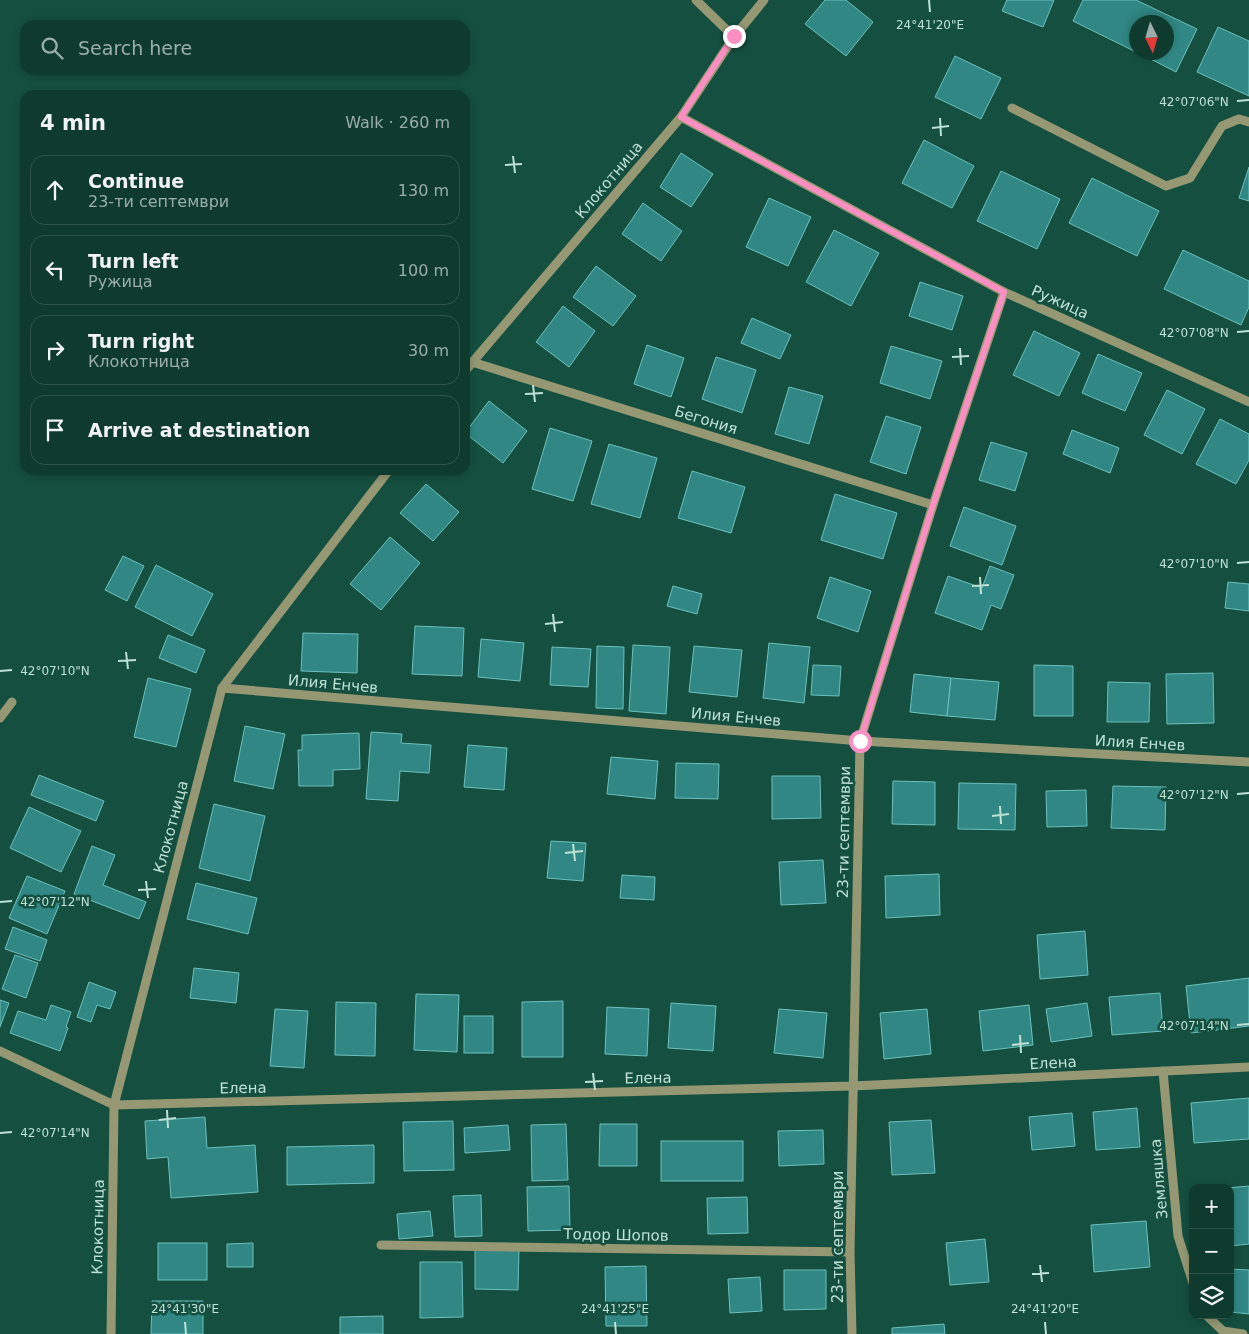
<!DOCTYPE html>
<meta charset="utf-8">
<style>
body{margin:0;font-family:"DejaVu Sans",sans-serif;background:#184237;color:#f1f3f6}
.controls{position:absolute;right:15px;bottom:15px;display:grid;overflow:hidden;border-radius:10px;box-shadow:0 2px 8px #0003}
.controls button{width:45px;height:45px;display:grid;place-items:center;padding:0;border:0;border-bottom:1px solid #2f554b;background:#0f3b2f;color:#f1f3f6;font:25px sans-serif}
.compass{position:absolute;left:1129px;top:15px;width:45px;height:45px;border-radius:50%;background:#0f3b2f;box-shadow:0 2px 8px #0003;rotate:175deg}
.stop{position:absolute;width:15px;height:15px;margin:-11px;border:4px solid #fc8fc2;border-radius:50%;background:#fff}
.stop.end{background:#fc8fc2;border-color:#fff;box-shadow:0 1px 5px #0008}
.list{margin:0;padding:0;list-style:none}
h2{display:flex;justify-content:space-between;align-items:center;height:65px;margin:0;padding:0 20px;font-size:21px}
h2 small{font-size:16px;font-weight:400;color:#9badaa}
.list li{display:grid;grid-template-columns:32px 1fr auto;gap:15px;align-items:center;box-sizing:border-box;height:70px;margin:0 10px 10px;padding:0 10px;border:1px solid #2f554b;border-radius:15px}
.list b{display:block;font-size:19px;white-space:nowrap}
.list p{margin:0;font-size:16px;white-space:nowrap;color:#9badaa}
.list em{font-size:16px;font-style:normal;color:#9badaa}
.icon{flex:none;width:28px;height:28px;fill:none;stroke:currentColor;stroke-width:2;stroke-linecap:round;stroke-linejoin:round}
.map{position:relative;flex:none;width:1249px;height:1334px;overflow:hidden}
.search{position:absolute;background:#0f3b2f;box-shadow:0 2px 8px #0003;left:20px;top:20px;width:450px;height:55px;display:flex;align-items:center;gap:12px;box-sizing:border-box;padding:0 18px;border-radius:15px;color:#9badaa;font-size:19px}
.panel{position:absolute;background:#0f3b2f;box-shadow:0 2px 8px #0003;left:20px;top:90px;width:450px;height:385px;border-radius:15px}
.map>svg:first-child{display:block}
.building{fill:#308783;stroke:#6dc0bc}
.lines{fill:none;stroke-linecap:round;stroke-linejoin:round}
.minor{stroke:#959873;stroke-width:9}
.route{stroke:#fc8fc2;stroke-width:6}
.ticks{fill:none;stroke:#bee1d5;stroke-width:2}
.labels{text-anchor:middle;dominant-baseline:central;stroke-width:5;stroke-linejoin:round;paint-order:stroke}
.street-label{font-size:15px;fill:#bee1d5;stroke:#144f3f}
.ticks-label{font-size:12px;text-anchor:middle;fill:#bee1d5;stroke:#144f3f;stroke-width:5;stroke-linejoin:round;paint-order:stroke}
</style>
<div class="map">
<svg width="1249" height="1334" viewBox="0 0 1249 1334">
<rect width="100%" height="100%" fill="#144f3f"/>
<g class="building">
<polygon points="825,0 846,0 873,22 846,56 805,24"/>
<polygon points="1007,0 1054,0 1043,27 1002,11"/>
<polygon points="1083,0 1136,0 1197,29 1176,72 1137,52 1166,52 1166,22 1136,22 1136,52 1073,21"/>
<polygon points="1218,27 1249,41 1249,96 1197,72"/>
<polygon points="955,56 1001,78 981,119 935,97"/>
<polygon points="924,140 974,166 952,208 902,183"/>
<polygon points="681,153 713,174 691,207 660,187"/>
<polygon points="1249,167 1249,201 1239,198"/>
<polygon points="1001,171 1060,199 1037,249 977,221"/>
<polygon points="1092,178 1159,211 1137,256 1069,223"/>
<polygon points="769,198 811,217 788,266 746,247"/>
<polygon points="643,203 682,231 661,261 622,234"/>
<polygon points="834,230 879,253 851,306 806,282"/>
<polygon points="1183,250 1249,281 1249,307 1241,325 1164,289"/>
<polygon points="596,266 636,296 613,326 573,297"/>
<polygon points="920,282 963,296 952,330 909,316"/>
<polygon points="563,306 595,331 569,367 536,342"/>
<polygon points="752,318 791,335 780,359 741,343"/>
<polygon points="1034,331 1080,353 1059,396 1013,375"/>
<polygon points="647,345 684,358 671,397 634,384"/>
<polygon points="891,346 942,361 930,399 880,383"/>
<polygon points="1098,354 1142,373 1125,411 1082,393"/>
<polygon points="716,357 756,370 742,413 702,399"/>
<polygon points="789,387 823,396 809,444 775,434"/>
<polygon points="1167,390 1205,409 1182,454 1144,435"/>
<polygon points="489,401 527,431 503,463 465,433"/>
<polygon points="886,416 921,427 906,474 870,462"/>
<polygon points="1220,419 1249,434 1249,460 1236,484 1196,464"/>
<polygon points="550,428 592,441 573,501 532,489"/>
<polygon points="1072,430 1119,448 1110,473 1063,454"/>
<polygon points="991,442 1027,453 1015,491 979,480"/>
<polygon points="609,444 657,458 640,518 591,504"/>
<polygon points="692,471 745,487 731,533 678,518"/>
<polygon points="426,484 459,512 433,541 400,513"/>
<polygon points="835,494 897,513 883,559 821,540"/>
<polygon points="964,507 1016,526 1002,565 950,546"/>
<polygon points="390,537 420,563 381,610 350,584"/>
<polygon points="123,556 144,566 127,601 105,590"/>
<polygon points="156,565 213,594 192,636 135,607"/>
<polygon points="990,566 1014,575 1001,609 991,605 982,630 935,613 948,576 982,588"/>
<polygon points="830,577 871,591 858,632 817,618"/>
<polygon points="1228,582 1249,584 1249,611 1225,608"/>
<polygon points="673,586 702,594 697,614 667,606"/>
<polygon points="415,626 464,628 462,676 412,674"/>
<polygon points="303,633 358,634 357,673 301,671"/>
<polygon points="168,635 205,650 196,673 159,658"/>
<polygon points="481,639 524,643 520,681 478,677"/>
<polygon points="769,643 810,647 804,703 763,698"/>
<polygon points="633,645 670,647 666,714 629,711"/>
<polygon points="597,646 624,647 623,709 596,708"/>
<polygon points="694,646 742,650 737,697 689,692"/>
<polygon points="552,647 591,649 588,687 550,685"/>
<polygon points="813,665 841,666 839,696 811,695"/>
<polygon points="1034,665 1073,666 1073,716 1034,716"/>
<polygon points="1213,673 1214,723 1167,724 1166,674"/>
<polygon points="914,674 951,678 947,716 910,712"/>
<polygon points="148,678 191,689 176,747 134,737"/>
<polygon points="951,678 999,682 995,720 947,716"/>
<polygon points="1108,682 1150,683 1149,722 1107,722"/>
<polygon points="245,726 285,734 273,789 234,781"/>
<polygon points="371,732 402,734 401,743 431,745 429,773 400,771 398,801 366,799"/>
<polygon points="359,733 360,769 333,770 333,786 299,786 298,750 302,750 302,735"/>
<polygon points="468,745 507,748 504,790 464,787"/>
<polygon points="611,757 658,761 655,799 607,794"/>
<polygon points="676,763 719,764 718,799 675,798"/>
<polygon points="39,775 104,801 96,821 31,795"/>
<polygon points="772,776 820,776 821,818 772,819"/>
<polygon points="893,781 935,782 935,825 892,824"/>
<polygon points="959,783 1016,784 1015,830 958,829"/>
<polygon points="1113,786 1166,787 1165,830 1111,828"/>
<polygon points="1086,790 1087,826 1047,827 1046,791"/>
<polygon points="214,804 265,816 250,881 199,868"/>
<polygon points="29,807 81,831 61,872 10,848"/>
<polygon points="551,841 586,843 583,881 547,878"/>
<polygon points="92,846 115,855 103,885 146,902 139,919 74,894"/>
<polygon points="823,860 826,903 781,905 779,862"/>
<polygon points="939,874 940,915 886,918 885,876"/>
<polygon points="622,875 655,877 654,900 620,898"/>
<polygon points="27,876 65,891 47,934 9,918"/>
<polygon points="196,883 257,898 248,934 187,919"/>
<polygon points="13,927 47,940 40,961 5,949"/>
<polygon points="1085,931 1088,975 1040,979 1037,935"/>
<polygon points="15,955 38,963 26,998 2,989"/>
<polygon points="194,968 239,973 236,1003 190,998"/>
<polygon points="1249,978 1249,1026 1191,1033 1186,986"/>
<polygon points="89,982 116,992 110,1009 97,1005 91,1022 77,1017"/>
<polygon points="1160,993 1163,1031 1112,1035 1109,997"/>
<polygon points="416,994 459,995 457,1052 414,1050"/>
<polygon points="0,1000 9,1003 0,1027"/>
<polygon points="563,1001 563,1057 522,1057 522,1002"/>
<polygon points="336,1002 376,1003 375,1056 335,1055"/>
<polygon points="671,1003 716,1006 713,1051 668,1048"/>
<polygon points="1087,1003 1092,1036 1051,1042 1046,1009"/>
<polygon points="51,1005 71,1012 66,1027 68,1028 60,1051 10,1033 18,1011 46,1020"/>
<polygon points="1029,1005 1033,1045 983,1051 979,1011"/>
<polygon points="607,1007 649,1009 647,1056 605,1054"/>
<polygon points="275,1009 308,1011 304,1068 270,1066"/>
<polygon points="779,1009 827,1013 823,1058 774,1053"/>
<polygon points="927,1009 931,1054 884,1059 880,1013"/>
<rect x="464" y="1016" width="29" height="37"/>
<polygon points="1249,1098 1249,1139 1194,1143 1191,1103"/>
<polygon points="1137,1108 1140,1147 1096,1150 1093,1112"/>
<polygon points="1072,1113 1075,1146 1032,1150 1029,1117"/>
<polygon points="205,1117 207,1148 255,1145 258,1192 171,1198 168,1157 147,1159 145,1121"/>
<polygon points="931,1120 935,1173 892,1175 889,1122"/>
<polygon points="453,1121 454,1170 404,1171 403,1122"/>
<polygon points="566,1124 568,1180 532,1181 531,1125"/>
<polygon points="600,1124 637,1124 637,1166 599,1166"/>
<polygon points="508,1125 510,1150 465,1153 464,1128"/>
<polygon points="823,1130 824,1164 779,1166 778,1131"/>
<rect x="661" y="1141" width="82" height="40"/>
<polygon points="374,1145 374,1183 287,1185 287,1147"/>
<polygon points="569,1186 570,1230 528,1231 527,1187"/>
<polygon points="1249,1186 1249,1244 1230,1246 1230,1188 1226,1188"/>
<polygon points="481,1195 482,1236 455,1237 453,1196"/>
<polygon points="747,1197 748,1233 708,1234 707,1198"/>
<polygon points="430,1211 433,1236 399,1239 397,1214"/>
<polygon points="1146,1221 1150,1267 1094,1272 1091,1225"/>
<polygon points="985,1239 989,1282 950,1285 946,1243"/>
<rect x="158" y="1243" width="49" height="37"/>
<polygon points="253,1243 253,1267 227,1267 227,1244"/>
<polygon points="475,1250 519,1250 518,1290 475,1289"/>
<polygon points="420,1262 462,1262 463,1317 420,1318"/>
<polygon points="646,1266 647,1326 606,1326 605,1267"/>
<polygon points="1230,1269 1249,1270 1249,1314 1230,1312"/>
<polygon points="784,1270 826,1270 826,1309 784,1310"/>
<polygon points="760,1277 762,1311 730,1313 728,1279"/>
<polygon points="152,1301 203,1301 203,1334 151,1334"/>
<polygon points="383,1316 383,1334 340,1334 340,1317"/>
<polygon points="944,1324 945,1334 892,1334 892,1328"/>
</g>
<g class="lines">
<g class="minor">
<polyline points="696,0 734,37"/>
<polyline points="1012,108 1166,186 1190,178 1222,126 1239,119 1249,122"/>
<polyline points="681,117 1004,292 1249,402"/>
<polyline points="472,362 933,505"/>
<polyline points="465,371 681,117 734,37 764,0"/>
<polyline points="222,688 860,741 1249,762"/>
<polyline points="0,718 12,702"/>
<polyline points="0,1051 114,1105 853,1086 1249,1067"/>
<polyline points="1163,1071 1178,1236 1193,1283"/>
<polyline points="381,1245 850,1252"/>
<polyline points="1206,1315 1223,1331 1243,1334"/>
<polyline points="111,1334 114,1105 222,688 389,470"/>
<polyline points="852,1334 850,1252 860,741 933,505 1004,292"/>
</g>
</g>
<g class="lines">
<polyline class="route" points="734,36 681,117 1004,292 933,505 860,741"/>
</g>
<path class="ticks" d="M 929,0 L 930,12M 1237,101 L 1249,100M 940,118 L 941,136M 932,128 L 949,126M 513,156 L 515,173M 505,165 L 522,164M 1237,332 L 1249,331M 960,348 L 961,365M 952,357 L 969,356M 533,385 L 535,402M 525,394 L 543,393M 1237,563 L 1249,562M 980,577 L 981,594M 972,586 L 989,585M 553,614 L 555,632M 545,624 L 563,622M 126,652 L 128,669M 118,661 L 136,660M 0,671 L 12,670M 1237,794 L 1249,793M 1000,806 L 1001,824M 992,816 L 1009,814M 573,844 L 575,861M 565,853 L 583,851M 146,881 L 148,898M 138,890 L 156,889M 0,902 L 12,901M 1237,1025 L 1249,1024M 1020,1035 L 1021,1053M 1012,1045 L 1029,1043M 593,1073 L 595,1090M 585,1082 L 603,1081M 167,1110 L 168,1128M 159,1120 L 176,1118M 0,1133 L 12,1132M 1040,1265 L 1042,1282M 1032,1274 L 1049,1273M 185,1322 L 186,1334M 615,1322 L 616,1334M 1045,1322 L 1046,1334"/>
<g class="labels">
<g class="street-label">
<text transform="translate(609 180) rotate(-50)">Клокотница</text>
<text transform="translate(1060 302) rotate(24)">Ружица</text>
<text transform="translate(706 420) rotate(17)">Бегония</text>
<text transform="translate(333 684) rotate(5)">Илия Енчев</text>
<text transform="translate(736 717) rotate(5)">Илия Енчев</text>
<text transform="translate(1140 743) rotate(3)">Илия Енчев</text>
<text transform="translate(171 827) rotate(-75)">Клокотница</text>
<text transform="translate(844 832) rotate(-89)">23-ти септември</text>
<text transform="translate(1053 1063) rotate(-3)">Елена</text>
<text transform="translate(648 1078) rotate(-1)">Елена</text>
<text transform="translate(243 1088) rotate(-1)">Елена</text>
<text transform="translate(1159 1179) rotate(-95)">Земляшка</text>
<text transform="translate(98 1227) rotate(-89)">Клокотница</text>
<text transform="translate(616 1235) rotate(1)">Тодор Шопов</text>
<text transform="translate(838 1237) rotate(-90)">23-ти септември</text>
</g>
</g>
<g class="ticks-label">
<text x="930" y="29">24°41'20"E</text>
<text x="1194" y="106">42°07'06"N</text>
<text x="1194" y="337">42°07'08"N</text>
<text x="1194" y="568">42°07'10"N</text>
<text x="55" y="675">42°07'10"N</text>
<text x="1194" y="799">42°07'12"N</text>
<text x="55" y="906">42°07'12"N</text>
<text x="1194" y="1030">42°07'14"N</text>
<text x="55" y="1137">42°07'14"N</text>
<text x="185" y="1313">24°41'30"E</text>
<text x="615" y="1313">24°41'25"E</text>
<text x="1045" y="1313">24°41'20"E</text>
</g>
</svg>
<div class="controls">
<button>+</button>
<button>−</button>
<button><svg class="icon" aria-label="layers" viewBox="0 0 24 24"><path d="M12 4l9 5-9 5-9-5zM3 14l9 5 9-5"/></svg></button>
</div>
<svg class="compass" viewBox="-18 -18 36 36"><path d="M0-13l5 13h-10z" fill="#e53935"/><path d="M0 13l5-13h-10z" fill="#9badaa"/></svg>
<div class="stop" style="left:860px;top:741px"></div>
<div class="stop end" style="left:734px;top:36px"></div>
<div class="search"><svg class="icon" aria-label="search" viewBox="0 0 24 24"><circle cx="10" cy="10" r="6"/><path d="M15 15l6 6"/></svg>Search here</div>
<section class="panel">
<h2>4 min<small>Walk · 260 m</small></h2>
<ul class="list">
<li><svg class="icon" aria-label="ahead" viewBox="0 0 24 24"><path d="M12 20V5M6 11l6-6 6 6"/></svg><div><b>Continue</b><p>23-ти септември</p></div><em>130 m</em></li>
<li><svg class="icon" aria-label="left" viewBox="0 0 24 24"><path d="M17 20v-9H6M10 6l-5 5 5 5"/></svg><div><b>Turn left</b><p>Ружица</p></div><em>100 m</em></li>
<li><svg class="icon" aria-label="right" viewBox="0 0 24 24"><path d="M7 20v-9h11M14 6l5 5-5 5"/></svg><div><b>Turn right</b><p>Клокотница</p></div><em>30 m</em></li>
<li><svg class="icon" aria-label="arrive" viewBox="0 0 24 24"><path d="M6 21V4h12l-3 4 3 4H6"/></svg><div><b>Arrive at destination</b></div></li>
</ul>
</section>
</div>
